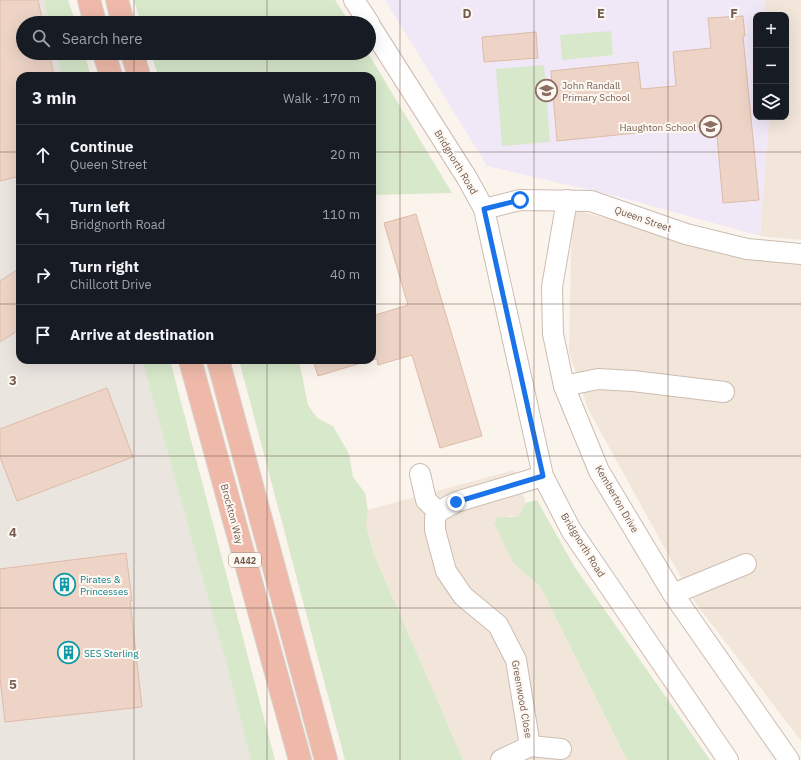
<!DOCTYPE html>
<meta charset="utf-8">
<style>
body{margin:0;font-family:"IBM Plex Sans",sans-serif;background:#20242c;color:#f1f3f6}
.controls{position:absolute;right:12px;top:12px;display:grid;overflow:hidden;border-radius:8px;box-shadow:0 4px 16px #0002}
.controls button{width:36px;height:36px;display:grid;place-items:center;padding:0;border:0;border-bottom:1px solid #363941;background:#171b24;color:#f1f3f6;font:20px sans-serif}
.stop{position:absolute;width:12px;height:12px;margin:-9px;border:3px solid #1a73e8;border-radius:50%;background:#fff}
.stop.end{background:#1a73e8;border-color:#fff;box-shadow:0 1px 4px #0008}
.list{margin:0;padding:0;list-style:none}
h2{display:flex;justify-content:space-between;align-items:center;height:52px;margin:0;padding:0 16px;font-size:17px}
h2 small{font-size:13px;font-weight:400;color:#9ea1a6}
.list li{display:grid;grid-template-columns:26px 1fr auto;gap:12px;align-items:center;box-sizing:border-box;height:60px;padding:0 16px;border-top:1px solid #363941}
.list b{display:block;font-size:15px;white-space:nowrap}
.list p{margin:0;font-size:13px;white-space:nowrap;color:#9ea1a6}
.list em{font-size:13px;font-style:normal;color:#9ea1a6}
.icon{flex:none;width:22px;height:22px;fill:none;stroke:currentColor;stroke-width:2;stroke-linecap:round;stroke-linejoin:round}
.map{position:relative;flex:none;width:801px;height:760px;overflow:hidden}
.search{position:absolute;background:#171b24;box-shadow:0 4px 16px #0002;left:16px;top:16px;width:360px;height:44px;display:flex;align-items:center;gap:10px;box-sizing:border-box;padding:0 14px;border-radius:22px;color:#9ea1a6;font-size:15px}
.panel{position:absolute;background:#171b24;box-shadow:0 4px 16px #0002;left:16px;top:72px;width:360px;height:292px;border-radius:12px}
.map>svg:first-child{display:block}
.residential{fill:#f2e6db}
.industrial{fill:#ebe5e0}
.education{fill:#f1e8f7}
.green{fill:#d7e8cb}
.building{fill:#edd4c6;stroke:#debba8}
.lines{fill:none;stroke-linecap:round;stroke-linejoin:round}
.minor-casing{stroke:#ccbcb2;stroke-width:22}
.highway-casing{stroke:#d8d1ce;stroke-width:24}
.minor{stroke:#fff;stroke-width:20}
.highway{stroke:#eeb9a9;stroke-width:22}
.route{stroke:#1a73e8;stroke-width:5}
.grid{fill:none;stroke:#745c51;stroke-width:1;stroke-opacity:0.55}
.labels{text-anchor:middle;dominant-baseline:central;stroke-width:4;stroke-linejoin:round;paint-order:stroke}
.shield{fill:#fdf8f2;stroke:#9d8b81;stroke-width:1}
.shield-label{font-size:9px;font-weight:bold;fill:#745c51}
.education-label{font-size:10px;fill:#785e54;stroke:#fdf8f2;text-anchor:start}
.street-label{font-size:10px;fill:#745c51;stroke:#fdf8f2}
.culture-label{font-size:10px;fill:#0d838f;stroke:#fdf8f2;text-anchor:start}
.grid-label{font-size:13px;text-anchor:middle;font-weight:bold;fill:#745c51;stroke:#fdf8f2;stroke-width:4;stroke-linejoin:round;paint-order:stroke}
</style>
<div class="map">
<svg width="801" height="760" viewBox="0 0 801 760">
<rect width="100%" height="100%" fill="#fbf4ec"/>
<g class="residential">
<polygon points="764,0 801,0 801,240 760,236 769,117 786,117 786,15 766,15"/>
<polygon points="572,209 745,256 801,263 801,741 694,601 588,409 569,352"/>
<polygon points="514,470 526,503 518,517 508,516 514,564 540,586 627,760 463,760 373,552 366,525 368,510"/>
</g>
<polygon class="industrial" points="0,0 44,0 49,23 23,23 23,53 56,53 62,76 20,76 20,360 142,360 233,688 251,760 0,760"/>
<polygon class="education" points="385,0 764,0 766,15 756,15 756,117 769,117 760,236 616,196 487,166"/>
<g class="green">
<polygon points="44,0 68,0 76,23 49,23"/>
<polygon points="134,0 335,0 350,23 141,23"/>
<polygon points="611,31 613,55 562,60 560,35"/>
<polygon points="56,53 84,53 91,76 62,76"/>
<polygon points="151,53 368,53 452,193 372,195 372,76 158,76"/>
<polygon points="544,65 550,142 502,146 496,69"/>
<polygon points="142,360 170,360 275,760 251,760 233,688"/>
<polygon points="239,360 299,360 308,405 317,418 333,426 349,454 353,477 365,493 368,510 366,525 373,552 463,760 345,760"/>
<polygon points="537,500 574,566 710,760 627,760 540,586 514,564 494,523 498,517 518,517 526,503"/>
</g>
<g class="building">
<polygon points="0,0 38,0 43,23 23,23 23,53 49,53 54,76 20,76 20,176 0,181"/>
<polygon points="743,16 745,36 743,36 759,200 723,203 716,125 557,141 551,71 638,62 641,89 676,86 673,52 711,48 708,18"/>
<polygon points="536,32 538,58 484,62 482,37"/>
<polygon points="416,214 482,436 440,448 412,355 378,365 377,359 372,360 372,316 408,305 384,223"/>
<polygon points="20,268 20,329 0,342 0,281"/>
<polygon points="313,360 361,360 361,363 318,376"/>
<polygon points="107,388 133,457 17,501 0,457 0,429"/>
<polygon points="126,553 132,601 130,601 142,707 5,722 0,678 0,569"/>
</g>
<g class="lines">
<defs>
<g id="minor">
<polyline points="354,0 369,23"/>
<polyline points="369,24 467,178 484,209 543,476 571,530 728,760"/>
<polyline points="567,200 552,287 553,334 564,386 599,471 673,594 789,760"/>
<polyline points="484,209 520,200 591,201 686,234 747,249 801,254"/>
<polyline points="564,386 598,379 633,381 724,392"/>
<polyline points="420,474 426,500 438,512"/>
<polyline points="438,512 435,518 435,530 446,571 463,596 498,625 516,660 530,746"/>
<polyline points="438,512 456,502 543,476"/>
<polyline points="673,594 746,564"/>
<polyline points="501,760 530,746 561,749"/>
</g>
<g id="highway">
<polyline points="89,0 95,23"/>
<polyline points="117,0 123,23"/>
<polyline points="104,53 111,76"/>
<polyline points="132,53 139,76"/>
<polyline points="190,360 300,760"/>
<polyline points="218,360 326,760"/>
</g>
</defs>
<use href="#minor" class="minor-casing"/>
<use href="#highway" class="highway-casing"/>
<use href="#minor" class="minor"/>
<use href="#highway" class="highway"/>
</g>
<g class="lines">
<polyline class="route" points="456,502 543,476 484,209 520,200"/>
</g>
<path class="grid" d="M 134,0 L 134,23M 267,0 L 267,23M 400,0 L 400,760M 534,0 L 534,760M 668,0 L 668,760M 134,53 L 134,76M 267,53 L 267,76M 0,152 L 20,152M 372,152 L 801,152M 0,304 L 20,304M 372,304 L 801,304M 134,360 L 134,760M 267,360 L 267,760M 0,456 L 801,456M 0,608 L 801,608"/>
<defs>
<symbol id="school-ring" viewBox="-11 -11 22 22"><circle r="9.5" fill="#fdf8f2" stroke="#8d6e63" stroke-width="1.5"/><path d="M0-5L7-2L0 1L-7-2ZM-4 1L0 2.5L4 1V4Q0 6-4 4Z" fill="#8d6e63"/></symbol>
<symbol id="building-ring" viewBox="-11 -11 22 22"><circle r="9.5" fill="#fdf8f2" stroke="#0f9aa8" stroke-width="1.5"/><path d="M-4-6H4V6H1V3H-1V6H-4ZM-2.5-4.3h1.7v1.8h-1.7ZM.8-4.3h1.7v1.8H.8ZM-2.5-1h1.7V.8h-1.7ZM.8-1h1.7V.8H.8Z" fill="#0f9aa8"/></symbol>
</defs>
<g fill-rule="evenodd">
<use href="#school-ring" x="534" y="78" width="25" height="25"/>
<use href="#school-ring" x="698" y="114" width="25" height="25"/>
<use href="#building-ring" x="52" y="572" width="25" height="25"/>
<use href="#building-ring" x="56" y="640" width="25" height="25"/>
</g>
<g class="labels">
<rect class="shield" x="229" y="553" width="32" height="14" rx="3"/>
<g class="shield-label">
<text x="245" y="560">A442</text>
</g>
<g class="education-label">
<text x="562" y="85">John Randall<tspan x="562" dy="12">Primary School</tspan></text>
<text x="696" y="127" text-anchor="end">Haughton School</text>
</g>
<g class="street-label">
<text transform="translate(456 162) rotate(59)">Bridgnorth Road</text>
<text transform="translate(643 219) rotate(19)">Queen Street</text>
<text transform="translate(617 499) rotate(60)">Kemberton Drive</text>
<text transform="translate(232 514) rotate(75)">Brockton Way</text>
<text transform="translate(583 545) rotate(58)">Bridgnorth Road</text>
<text transform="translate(522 699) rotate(80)">Greenwood Close</text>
</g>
<g class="culture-label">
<text x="80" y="579">Pirates &amp;<tspan x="80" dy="12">Princesses</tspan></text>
<text x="84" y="653">SES Sterling</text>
</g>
</g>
<g class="grid-label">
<text x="467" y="18">D</text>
<text x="601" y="18">E</text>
<text x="734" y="18">F</text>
<text x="13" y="385">3</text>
<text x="13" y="537">4</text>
<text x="13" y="689">5</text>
</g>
</svg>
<div class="controls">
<button>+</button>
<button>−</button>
<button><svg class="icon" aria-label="layers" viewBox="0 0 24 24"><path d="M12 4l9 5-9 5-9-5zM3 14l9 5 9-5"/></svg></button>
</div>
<div class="stop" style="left:520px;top:200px"></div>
<div class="stop end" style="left:456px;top:502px"></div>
<div class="search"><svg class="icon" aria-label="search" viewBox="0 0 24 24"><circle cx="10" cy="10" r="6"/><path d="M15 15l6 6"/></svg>Search here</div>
<section class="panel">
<h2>3 min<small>Walk · 170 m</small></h2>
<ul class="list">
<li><svg class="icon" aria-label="ahead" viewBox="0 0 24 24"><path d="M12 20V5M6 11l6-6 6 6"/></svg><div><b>Continue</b><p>Queen Street</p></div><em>20 m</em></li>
<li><svg class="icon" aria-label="left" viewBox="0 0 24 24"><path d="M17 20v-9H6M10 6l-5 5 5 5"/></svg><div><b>Turn left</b><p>Bridgnorth Road</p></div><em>110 m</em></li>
<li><svg class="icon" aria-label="right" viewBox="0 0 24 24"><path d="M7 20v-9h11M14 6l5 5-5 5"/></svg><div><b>Turn right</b><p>Chillcott Drive</p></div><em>40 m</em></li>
<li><svg class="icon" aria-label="arrive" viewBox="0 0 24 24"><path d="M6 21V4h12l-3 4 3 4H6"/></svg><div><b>Arrive at destination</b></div></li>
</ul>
</section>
</div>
